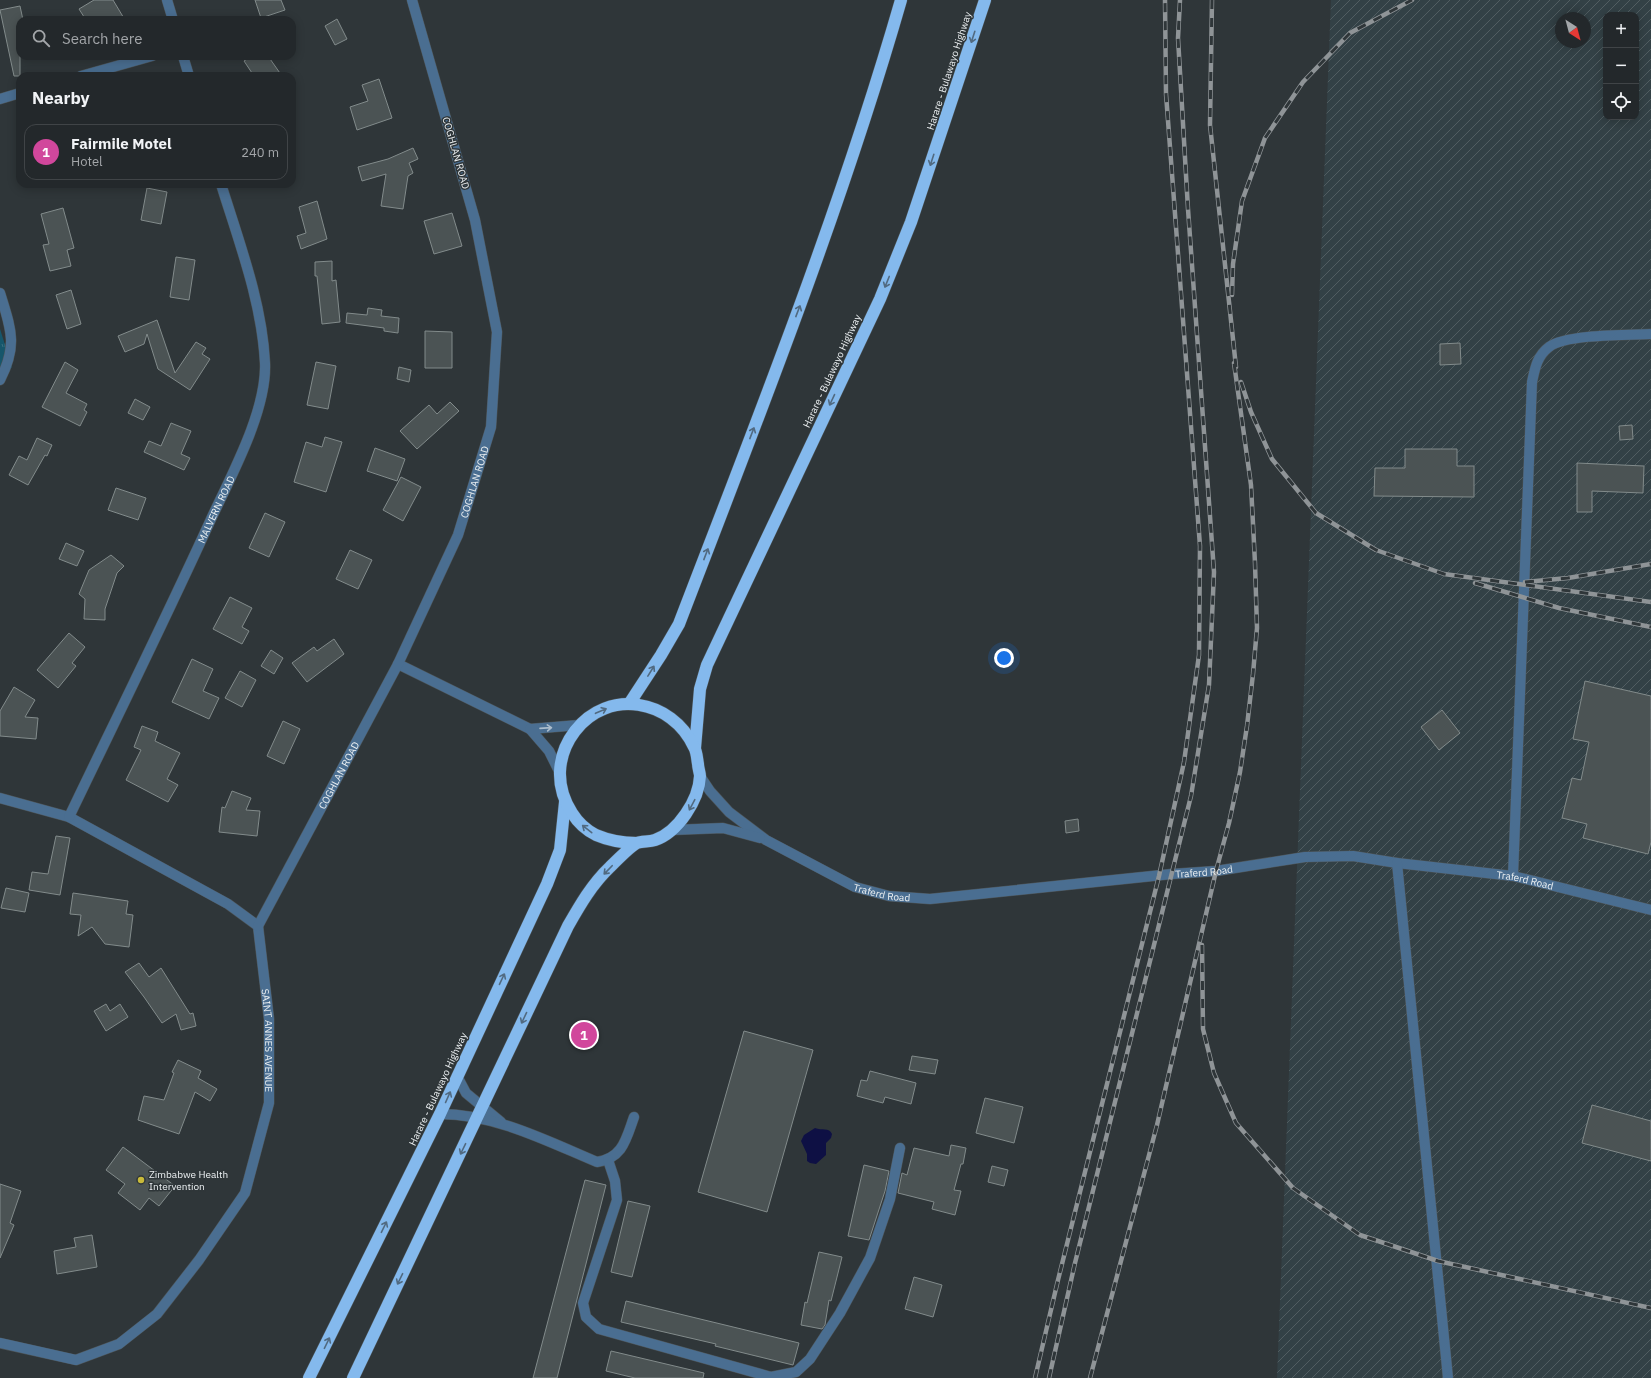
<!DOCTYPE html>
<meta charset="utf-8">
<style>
body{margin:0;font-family:"IBM Plex Sans",sans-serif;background:#2b3033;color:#f1f3f6}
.controls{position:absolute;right:12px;top:12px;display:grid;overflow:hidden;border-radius:8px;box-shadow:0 2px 10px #0003}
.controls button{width:36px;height:36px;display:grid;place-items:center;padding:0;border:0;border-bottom:1px solid #404447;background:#23282b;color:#f1f3f6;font:20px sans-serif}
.compass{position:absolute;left:1555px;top:12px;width:36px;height:36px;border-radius:50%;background:#23282b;box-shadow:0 2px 10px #0003;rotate:144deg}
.you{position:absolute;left:1004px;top:658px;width:14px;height:14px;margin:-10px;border:3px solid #fff;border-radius:50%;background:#1a73e8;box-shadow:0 0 0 6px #1a73e833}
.badge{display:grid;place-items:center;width:26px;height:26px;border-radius:50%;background:#bca0f2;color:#fff;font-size:13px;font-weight:700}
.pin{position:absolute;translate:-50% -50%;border:2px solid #fff;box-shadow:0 1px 4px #0006}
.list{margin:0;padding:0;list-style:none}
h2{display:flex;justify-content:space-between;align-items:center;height:52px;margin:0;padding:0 16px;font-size:17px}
h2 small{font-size:13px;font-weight:400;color:#a3a6a9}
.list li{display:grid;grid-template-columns:26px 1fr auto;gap:12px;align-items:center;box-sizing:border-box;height:56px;margin:0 8px 8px;padding:0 8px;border:1px solid #404447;border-radius:12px}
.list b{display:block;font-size:15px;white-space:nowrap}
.list p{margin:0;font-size:13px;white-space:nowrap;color:#a3a6a9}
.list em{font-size:13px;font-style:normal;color:#a3a6a9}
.icon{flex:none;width:22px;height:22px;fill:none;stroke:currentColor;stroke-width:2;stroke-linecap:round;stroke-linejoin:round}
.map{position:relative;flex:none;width:1651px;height:1378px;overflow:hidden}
.search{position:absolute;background:#23282b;box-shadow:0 2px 10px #0003;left:16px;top:16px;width:280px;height:44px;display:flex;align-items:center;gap:10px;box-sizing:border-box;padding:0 14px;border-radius:12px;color:#a3a6a9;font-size:15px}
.panel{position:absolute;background:#23282b;box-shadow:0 2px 10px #0003;left:16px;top:72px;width:280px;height:116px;border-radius:12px}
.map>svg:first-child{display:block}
.industrial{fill:url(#industrial-furrows);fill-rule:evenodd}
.grass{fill:url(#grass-tufts)}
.water{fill:#0e1044}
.building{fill:#4b5354;stroke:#828b8b}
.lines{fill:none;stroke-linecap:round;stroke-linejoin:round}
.minor-casing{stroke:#4d5457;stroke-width:11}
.highway-casing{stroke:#4d5457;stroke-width:13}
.minor{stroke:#4a6e91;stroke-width:10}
.highway{stroke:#84b9ed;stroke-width:12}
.rail-casing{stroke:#8f9497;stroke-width:4.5}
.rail{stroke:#2f3639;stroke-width:3;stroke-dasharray:9;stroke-linecap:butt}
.oneway{stroke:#516a81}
.oneway2{stroke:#abbccb}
.poi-dot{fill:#c9ba3a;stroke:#2f3639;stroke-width:1.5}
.labels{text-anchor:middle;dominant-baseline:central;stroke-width:3;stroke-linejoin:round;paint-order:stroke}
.street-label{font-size:10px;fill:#ecf0f2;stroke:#2f3639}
.poi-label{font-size:10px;fill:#ecf0f2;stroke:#2f3639;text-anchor:start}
</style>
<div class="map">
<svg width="1651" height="1378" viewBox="0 0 1651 1378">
<defs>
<pattern id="industrial-furrows" width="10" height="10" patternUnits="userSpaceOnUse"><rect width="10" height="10" fill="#334146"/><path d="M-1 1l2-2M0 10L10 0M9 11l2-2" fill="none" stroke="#515d61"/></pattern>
<pattern id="grass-tufts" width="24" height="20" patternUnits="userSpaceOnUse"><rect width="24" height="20" fill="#16566b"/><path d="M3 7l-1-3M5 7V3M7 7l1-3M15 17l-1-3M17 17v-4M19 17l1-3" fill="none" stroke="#386f81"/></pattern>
</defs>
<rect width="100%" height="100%" fill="#2f3639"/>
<path class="industrial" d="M 1331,0 L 1651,0 L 1651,1378 L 1277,1378 ZM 1606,15 L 1636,15 L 1636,117 L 1606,117 ZM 1561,18 L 1585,18 L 1585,42 L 1561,42 Z"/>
<polygon class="grass" points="0,329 12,367 0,385"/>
<path class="water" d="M 815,1128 C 822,1131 829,1127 832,1134 L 831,1138 L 826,1143 L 826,1155 L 816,1164 L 810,1163 L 807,1161 L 807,1154 L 801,1141 L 804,1135 Z"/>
<g class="building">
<polygon points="94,0 113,0 125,20 86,20 79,9"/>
<polygon points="255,0 281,0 285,10 261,18"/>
<polygon points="20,6 23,20 20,20 20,76 14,76 0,10"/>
<polygon points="337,19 347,39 335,45 325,26"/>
<polygon points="252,56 268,56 282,76 254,76 244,61"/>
<polygon points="379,79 392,118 357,130 350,107 368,101 362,85"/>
<polygon points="413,148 418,159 409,163 413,173 408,176 403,209 381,206 386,174 362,181 358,167 388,159"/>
<polygon points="147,188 167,192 161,224 141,220"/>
<polygon points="317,201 327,239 301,249 297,236 306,233 299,207"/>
<polygon points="63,208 74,248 67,250 71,266 50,271 43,245 49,244 41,214"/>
<polygon points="452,213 462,246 434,254 424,221"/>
<polygon points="176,257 195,260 189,300 170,297"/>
<polygon points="332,261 332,281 336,280 340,322 322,324 317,276 315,276 315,262"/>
<polygon points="71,290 81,324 67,329 56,295"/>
<polygon points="368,308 382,310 381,316 399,318 398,333 384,331 384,328 346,323 347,313 367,315"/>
<polygon points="157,320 175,373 196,342 206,348 202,354 210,359 190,390 158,369 147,334 144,344 125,352 118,336"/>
<polygon points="425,331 452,332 452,368 425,368"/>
<polygon points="1460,343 1461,364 1440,365 1440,344"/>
<polygon points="65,362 78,370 66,393 87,404 84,410 87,412 80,426 42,407"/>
<polygon points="316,362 336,366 328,409 307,405"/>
<polygon points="399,367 411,370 409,382 397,379"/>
<polygon points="135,399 150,407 143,420 128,413"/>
<polygon points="450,402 459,411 417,449 400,431 429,405 437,414"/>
<polygon points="171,423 191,431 181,454 190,458 184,470 144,452 149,441 161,446"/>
<polygon points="1632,425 1633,439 1620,440 1619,426"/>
<polygon points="325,437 342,442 326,492 294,482 306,442 322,447"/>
<polygon points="37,438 52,445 47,456 45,455 28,485 9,475 19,456 27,460"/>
<polygon points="375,448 405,459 397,481 367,471"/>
<polygon points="1405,449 1457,449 1457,466 1474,466 1474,497 1374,496 1375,468 1405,468"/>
<polygon points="1577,463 1644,466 1643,493 1592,491 1592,512 1577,512"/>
<polygon points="401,477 421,487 403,521 383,510"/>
<polygon points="116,488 146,498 138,520 108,510"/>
<polygon points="265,513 285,522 269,557 249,548"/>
<polygon points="66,543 84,551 77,566 59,559"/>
<polygon points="350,550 372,560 358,589 336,579"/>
<polygon points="111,555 124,566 117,573 105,609 105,620 84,619 85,599 79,594 89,570"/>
<polygon points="230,597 252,608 242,627 249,631 242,644 213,629"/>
<polygon points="69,633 85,647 72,663 76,666 58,688 37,670"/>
<polygon points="334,639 344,654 307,682 292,663 314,647 317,651"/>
<polygon points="271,650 283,658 274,674 261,666"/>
<polygon points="192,659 213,669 203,691 219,698 209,719 172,702"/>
<polygon points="240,671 256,680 242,707 225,698"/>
<polygon points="1585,681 1651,696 1651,842 1648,854 1583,838 1587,824 1562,818 1572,778 1581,780 1589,742 1573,739"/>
<polygon points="14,687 35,700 25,717 38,718 36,739 0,736 0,711"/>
<polygon points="1442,710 1460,733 1439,750 1421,727"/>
<polygon points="283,721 300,729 284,764 267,756"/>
<polygon points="142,726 158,732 155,741 180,753 167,779 178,785 168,802 126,780 141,750 134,747"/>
<polygon points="232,791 251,798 246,810 260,811 257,836 219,832 222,807 225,808"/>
<polygon points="1078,819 1079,831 1066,833 1065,821"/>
<polygon points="56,836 70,838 60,895 29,890 32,872 48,874"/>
<polygon points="6,888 29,893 25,912 1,908"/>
<polygon points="73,893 128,901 126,914 133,915 129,947 105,944 92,927 78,936 81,915 70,914"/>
<polygon points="139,963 149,977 161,968 190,1014 193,1013 196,1026 181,1030 176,1014 162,1023 144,997 125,972"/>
<polygon points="106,1004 110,1011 120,1004 128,1017 106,1031 94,1011"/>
<polygon points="744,1031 813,1050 767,1212 698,1192"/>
<polygon points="912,1056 938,1060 935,1074 909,1070"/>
<polygon points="178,1060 201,1071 198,1078 217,1089 210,1101 195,1092 179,1134 138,1120 144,1096 164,1100 174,1073 172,1072"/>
<polygon points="870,1071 916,1083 911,1104 885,1097 883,1103 857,1096 861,1080 867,1081"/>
<polygon points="985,1098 1023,1107 1014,1143 976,1133"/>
<polygon points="1592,1105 1651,1121 1651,1161 1582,1143"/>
<polygon points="951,1145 966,1148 963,1164 961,1164 954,1190 961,1191 955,1215 932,1209 934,1202 898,1193 902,1173 907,1175 914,1148 949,1156"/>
<polygon points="123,1147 175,1186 159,1206 149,1198 140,1210 118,1193 125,1184 106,1170"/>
<polygon points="864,1165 889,1171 885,1191 869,1240 848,1236"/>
<polygon points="992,1166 1008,1170 1004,1186 988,1182"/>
<polygon points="585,1180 606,1185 557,1378 533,1378"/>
<polygon points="0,1184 21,1191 10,1223 14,1225 0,1258"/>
<polygon points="628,1201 650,1206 632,1277 611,1272"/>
<polygon points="92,1235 97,1267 57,1274 54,1251 76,1247 74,1238"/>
<polygon points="819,1252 842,1257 831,1301 829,1300 825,1325 822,1329 801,1325 805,1302 807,1303"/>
<polygon points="914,1277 942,1285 933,1317 905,1309"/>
<polygon points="626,1301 799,1343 793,1365 715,1346 716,1344 621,1322"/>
<polygon points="611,1351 704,1373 703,1378 635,1378 606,1371"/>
</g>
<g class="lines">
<defs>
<g id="minor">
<polyline points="167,0 173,20"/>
<polyline points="183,56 189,76"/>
<polyline points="81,76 152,56"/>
<polyline points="0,99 20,93"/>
<path d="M 0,293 C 11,329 18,345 0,380"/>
<polyline points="398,664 530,729"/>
<polyline points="559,771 549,751 530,729 579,725"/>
<path id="s1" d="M 700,776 L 710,791 L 729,812 L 766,840 L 855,887 L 889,896 L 930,899 L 1172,874 L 1216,871 L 1305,857 L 1353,856 L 1397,863 L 1513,876 L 1651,910"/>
<path id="s2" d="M 0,798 L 69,817 L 228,904 L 258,926 L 269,1019 L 269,1103 L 245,1193 L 199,1260 L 157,1314 L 119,1344 L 76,1360 L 0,1343"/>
<path id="s3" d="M 69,817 C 117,717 166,618 212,517 C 232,474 267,410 265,363 C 262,302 239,242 221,184"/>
<polyline points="672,830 723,828 760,838"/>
<polyline points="1397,863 1448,1378"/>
<path d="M 1513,876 L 1532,382 C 1535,368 1537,356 1549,347 C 1565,334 1629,335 1651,334"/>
<path id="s4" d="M 258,926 L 398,664 L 458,535 L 491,427 L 497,332 L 475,220 L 412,0"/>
<polyline points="457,1076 466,1093 501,1122"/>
<path d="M 440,1114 C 495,1114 547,1141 597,1162 C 623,1158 626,1139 634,1117"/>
<polyline points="608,1160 615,1181 617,1200 583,1303 586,1317 599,1329 771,1377 796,1372 810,1359 840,1313 870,1258 890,1199 900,1148"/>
</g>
<g id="highway">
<path d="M 629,704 L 661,655 L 679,624 C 758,418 840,212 901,0"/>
<polyline points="695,748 700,689 707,665 880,299 911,222 985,0"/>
<polyline points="309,1378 440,1114 547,884 560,850 565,802"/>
<path d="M 353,1378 L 568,926 C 580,905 592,884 610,867 C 615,862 631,846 637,843 C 642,841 649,842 655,840 C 678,832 699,800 700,776 C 700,773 698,768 698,764 C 697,759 697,752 694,747 C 672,699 608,688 575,731 C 556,756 555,787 572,813 C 577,821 586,830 596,835 C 610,841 622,843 637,843"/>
</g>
</defs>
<use href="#minor" class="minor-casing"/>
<use href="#highway" class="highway-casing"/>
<use href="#minor" class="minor"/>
<use href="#highway" class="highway"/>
<defs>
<g id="rail">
<polyline points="1212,0 1210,125 1236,367"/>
<polyline points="1232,295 1233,264 1242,201 1265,138 1303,82 1350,33 1412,0"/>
<polyline points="1241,382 1251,412 1272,459 1316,513 1376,550 1444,574 1651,602"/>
<polyline points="1525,582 1568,578 1651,564"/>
<polyline points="1475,583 1559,608 1651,627"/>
<polyline points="1202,945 1203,1029 1214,1073 1236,1123 1293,1188 1360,1235 1438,1261 1651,1308"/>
<polyline points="1035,1378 1058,1280 1159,876 1184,762 1199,655 1200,546 1166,94 1165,0"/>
<polyline points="1049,1378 1075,1263 1191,796 1209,685 1214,572 1188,209 1178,38 1180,0"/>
<polyline points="1090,1378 1157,1125 1216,871 1229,823 1240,772 1247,726 1253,674 1257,628 1255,563 1251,485 1234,363"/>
</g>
</defs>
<use href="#rail" class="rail-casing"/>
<use href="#rail" class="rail"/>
</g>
<defs><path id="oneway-shaft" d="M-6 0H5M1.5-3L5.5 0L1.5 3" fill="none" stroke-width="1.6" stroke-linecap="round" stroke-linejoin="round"/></defs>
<g class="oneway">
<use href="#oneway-shaft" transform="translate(973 37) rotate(108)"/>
<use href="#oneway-shaft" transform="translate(932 160) rotate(108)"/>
<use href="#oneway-shaft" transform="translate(887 282) rotate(112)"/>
<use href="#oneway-shaft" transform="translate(798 311) rotate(-69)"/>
<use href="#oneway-shaft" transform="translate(832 400) rotate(115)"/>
<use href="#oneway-shaft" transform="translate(752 433) rotate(-69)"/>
<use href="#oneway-shaft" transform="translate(706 554) rotate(-69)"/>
<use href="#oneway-shaft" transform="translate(651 671) rotate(-58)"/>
<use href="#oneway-shaft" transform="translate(601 711) rotate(-23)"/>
<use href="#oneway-shaft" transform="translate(692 805) rotate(118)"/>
<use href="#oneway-shaft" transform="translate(587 829) rotate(-142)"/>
<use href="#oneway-shaft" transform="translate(608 870) rotate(134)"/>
<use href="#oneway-shaft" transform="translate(502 979) rotate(-65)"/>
<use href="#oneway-shaft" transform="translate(524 1018) rotate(115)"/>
<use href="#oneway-shaft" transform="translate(448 1097) rotate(-66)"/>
<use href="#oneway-shaft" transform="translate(463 1149) rotate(116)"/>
<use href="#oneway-shaft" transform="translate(384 1227) rotate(-64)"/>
<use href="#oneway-shaft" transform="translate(400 1279) rotate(116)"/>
<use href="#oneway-shaft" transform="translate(327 1343) rotate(-64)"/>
</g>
<use class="oneway2" href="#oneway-shaft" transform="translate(546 728) rotate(-4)"/>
<circle class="poi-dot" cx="141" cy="1180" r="4"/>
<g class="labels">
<g class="street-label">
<text transform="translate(949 71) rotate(-72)">Harare - Bulawayo Highway</text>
<text transform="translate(456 153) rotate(74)">COGHLAN ROAD</text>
<text transform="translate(832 371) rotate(-65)">Harare - Bulawayo Highway</text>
<text stroke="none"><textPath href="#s4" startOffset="495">COGHLAN ROAD</textPath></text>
<text stroke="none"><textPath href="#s3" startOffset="341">MALVERN ROAD</textPath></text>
<text stroke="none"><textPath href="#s4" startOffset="171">COGHLAN ROAD</textPath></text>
<text stroke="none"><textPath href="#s1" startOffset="545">Traferd Road</textPath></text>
<text stroke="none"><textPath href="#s1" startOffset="869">Traferd Road</textPath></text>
<text stroke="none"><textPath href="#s1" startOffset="221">Traferd Road</textPath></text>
<text stroke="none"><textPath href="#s2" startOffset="405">SAINT ANNES AVENUE</textPath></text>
<text transform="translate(438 1089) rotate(-65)">Harare - Bulawayo Highway</text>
</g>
<g class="poi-label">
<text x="149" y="1174">Zimbabwe Health<tspan x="149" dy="12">Intervention</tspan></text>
</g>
</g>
</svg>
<div class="controls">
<button>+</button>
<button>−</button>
<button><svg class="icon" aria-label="locate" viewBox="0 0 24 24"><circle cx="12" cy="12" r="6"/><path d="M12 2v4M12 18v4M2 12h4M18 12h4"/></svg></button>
</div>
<svg class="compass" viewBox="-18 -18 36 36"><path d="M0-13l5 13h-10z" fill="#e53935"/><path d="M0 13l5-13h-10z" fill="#a3a6a9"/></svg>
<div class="you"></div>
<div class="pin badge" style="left:584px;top:1035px;background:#d1479c">1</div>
<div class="search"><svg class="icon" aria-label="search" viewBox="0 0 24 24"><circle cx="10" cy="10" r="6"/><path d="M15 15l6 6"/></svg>Search here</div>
<section class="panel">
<h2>Nearby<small></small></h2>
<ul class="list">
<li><span class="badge" style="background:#d1479c">1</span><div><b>Fairmile Motel</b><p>Hotel</p></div><em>240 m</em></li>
</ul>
</section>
</div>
